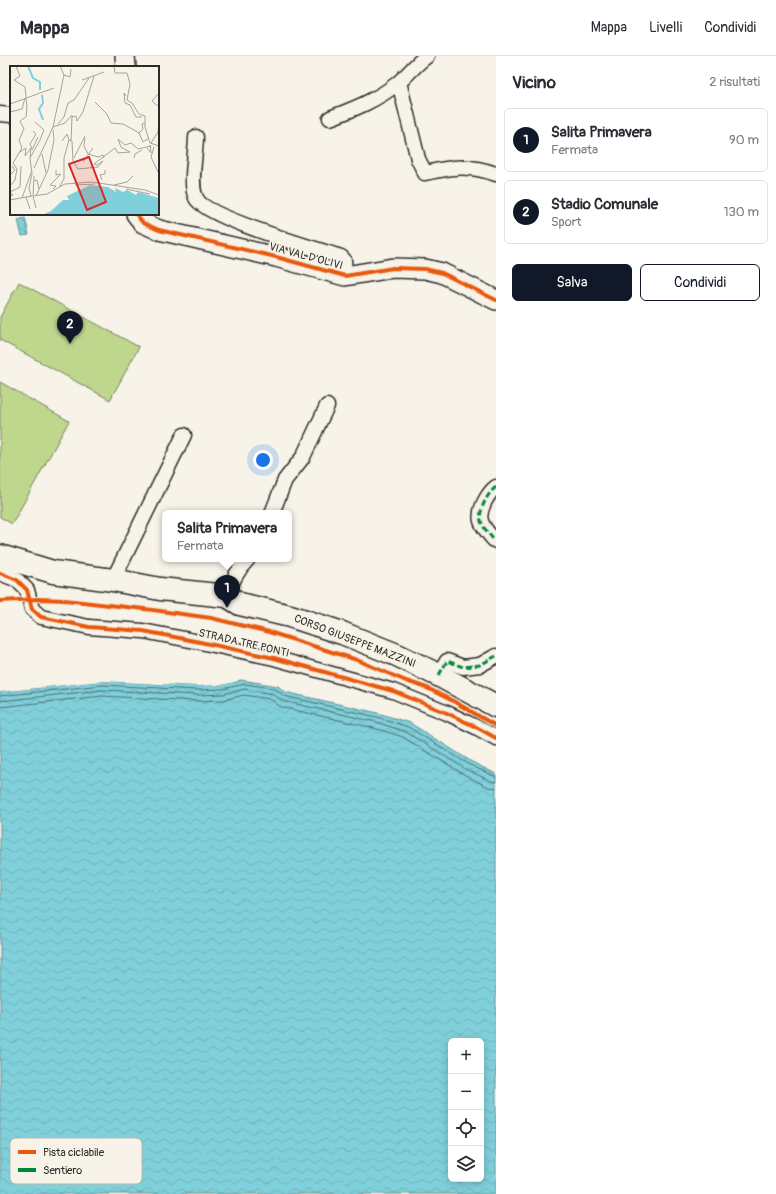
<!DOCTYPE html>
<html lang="it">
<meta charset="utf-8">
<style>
body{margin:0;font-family:Pangolin,sans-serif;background:#f2f2f3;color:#2b2b33}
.controls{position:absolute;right:12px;bottom:12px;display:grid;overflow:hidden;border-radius:6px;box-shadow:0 2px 10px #0003}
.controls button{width:36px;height:36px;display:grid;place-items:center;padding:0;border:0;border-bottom:1px solid #e1e1e2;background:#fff;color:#2b2b33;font:20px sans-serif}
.you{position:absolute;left:263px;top:404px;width:14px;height:14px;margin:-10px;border:3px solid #fff;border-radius:50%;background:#1a73e8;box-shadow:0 0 0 6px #1a73e833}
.badge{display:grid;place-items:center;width:26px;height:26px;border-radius:50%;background:#111827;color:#fff;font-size:13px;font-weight:700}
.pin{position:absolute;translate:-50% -33px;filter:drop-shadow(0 1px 2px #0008)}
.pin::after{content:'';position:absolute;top:21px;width:14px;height:12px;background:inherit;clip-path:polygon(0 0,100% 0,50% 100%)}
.popup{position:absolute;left:162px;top:454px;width:130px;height:52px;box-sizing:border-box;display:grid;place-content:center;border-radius:6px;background:#fff;filter:drop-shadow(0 1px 3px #0005);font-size:13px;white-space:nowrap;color:#7c7c81}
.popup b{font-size:15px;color:#2b2b33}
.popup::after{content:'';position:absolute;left:50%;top:100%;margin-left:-8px;border:8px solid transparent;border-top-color:#fff}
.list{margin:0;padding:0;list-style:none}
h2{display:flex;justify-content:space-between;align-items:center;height:52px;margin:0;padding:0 16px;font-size:17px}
h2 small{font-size:13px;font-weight:400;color:#7c7c81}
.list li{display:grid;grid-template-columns:26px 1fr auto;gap:12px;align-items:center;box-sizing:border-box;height:64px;margin:0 8px 8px;padding:0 8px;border:1px solid #e1e1e2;border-radius:6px}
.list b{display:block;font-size:15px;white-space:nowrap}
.list p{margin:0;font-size:13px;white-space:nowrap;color:#7c7c81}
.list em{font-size:13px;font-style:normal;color:#7c7c81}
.actions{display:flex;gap:8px;padding:12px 16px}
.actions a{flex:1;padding:9px 0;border:1px solid #111827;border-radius:6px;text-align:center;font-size:14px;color:#111827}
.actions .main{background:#111827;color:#fff}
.icon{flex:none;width:22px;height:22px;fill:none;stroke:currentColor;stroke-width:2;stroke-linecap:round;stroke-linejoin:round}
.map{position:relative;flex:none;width:496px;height:1138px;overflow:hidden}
header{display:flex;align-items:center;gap:24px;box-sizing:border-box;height:56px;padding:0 20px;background:#fff;border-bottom:1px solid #e1e1e2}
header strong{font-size:19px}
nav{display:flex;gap:22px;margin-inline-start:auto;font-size:14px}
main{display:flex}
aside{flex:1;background:#fff}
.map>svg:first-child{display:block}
.pitch{fill:#bfd68d;stroke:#75805c}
.water{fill:url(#water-waves);stroke:#5e8e95;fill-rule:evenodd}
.pier{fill:#f7f3e8}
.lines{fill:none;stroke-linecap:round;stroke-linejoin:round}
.shore{stroke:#4d6d71;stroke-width:1}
.street-casing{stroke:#2b2b2b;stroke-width:17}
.secondary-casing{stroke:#2b2b2b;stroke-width:22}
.primary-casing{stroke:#2b2b2b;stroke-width:25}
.street{stroke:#f7f3e8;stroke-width:14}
.secondary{stroke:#f7f3e8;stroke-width:19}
.primary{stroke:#f7f3e8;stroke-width:22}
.quiet{stroke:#00873e;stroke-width:3;stroke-dasharray:6 3;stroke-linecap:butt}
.cycleway-casing{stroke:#f7f3e8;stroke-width:6}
.cycleway{stroke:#e8590c;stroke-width:4}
.labels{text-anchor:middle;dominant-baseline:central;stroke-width:3.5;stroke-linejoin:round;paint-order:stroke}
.street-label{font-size:11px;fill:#2b2b2b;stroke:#f7f3e8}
.inset-river{fill:none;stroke:#80d0db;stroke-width:2}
.inset-road{fill:none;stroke:#a5a39c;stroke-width:1}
.view{fill:#d62828;fill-opacity:0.15;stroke:#d62828;stroke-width:2}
.inset-edge{fill:none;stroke:#2b2b2b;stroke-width:2}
.key{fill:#f7f3e8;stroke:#bab7af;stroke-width:1}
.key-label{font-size:11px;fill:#2b2b2b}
</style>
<header>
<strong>Mappa</strong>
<nav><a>Mappa</a><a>Livelli</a><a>Condividi</a></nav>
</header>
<main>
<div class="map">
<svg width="496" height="1138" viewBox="0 0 496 1138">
<defs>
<pattern id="water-waves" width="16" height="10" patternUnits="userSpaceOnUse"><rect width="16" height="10" fill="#80d0db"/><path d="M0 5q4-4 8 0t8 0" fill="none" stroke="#6fb3bc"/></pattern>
</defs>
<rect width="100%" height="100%" fill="#f7f3e8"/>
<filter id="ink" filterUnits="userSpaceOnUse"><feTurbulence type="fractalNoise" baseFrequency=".025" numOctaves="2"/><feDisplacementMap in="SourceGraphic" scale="8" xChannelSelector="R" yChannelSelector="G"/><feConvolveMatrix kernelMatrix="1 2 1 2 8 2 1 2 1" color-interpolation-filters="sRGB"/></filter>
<g filter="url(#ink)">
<g class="pitch">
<polygon points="19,226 139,291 110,344 0,284 0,261"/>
<polygon points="0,326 69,365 12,468 0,461"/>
</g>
<g class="water">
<polygon points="25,162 29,179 22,180 18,164"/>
<path d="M 241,624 L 278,630 L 285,636 L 378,657 L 410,667 L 472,706 L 496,718 L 496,1138 L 0,1138 L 0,636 L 102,625 L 197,630 L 222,629 ZM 451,985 L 481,985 L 481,1123 L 451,1123 Z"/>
</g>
<polygon class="pier" points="102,623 197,628 222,627 238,623 238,625 222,629 197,630 102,625 0,636 0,634"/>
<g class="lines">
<g class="shore">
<polyline points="0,640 102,629 197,634 222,633 245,628 272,632 276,634 284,640 377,661 408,671 470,709 496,721"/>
<polyline points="0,645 102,634 197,639 223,638 245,633 273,638 283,645 376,666 406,676 467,714 491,725 496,726"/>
<polyline points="0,651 102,640 197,645 223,644 244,639 270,643 281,651 374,672 403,681 465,719 488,731 496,732"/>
</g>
<defs>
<g id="street">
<path d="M 399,26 L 418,103 L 425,117 C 453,111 468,108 496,118"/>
<polyline points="0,58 11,59"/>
<path d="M 330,62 C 354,53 377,44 398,27 C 408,19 416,7 427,0"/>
<path d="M 196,81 C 196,98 189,128 196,142 C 204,161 317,193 341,201 L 344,204 L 345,220"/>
<path d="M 496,431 C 488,437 478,454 481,465 C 483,472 490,479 494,484 L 496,485"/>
<polyline points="272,457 285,424 303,401 327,350"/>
<polyline points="0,517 17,524 27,534 32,553 41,561 89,571 143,575 200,586 274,602 393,635 447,657 476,671 496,682"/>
<polyline points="113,524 184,379"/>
<path d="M 227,540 C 231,527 238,513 248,503"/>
<polyline points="439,619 447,605 463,611 480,609 496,600"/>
</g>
<g id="secondary">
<polyline points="125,0 126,11"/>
<polyline points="136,158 143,167 159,174 276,201 345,220 393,212 425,213 442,217 496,244"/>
</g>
<polyline id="primary" points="0,500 53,516 113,524 160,533 227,540 240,548 290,560 342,577 397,599 438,619 496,650"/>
</defs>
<use href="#street" class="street-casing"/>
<use href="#secondary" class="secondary-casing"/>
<use href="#primary" class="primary-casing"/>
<use href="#street" class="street"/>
<use href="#secondary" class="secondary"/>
<use href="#primary" class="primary"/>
<g class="quiet">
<path d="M 496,431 C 488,437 478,454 481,465 C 483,472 490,479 494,484 L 496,485"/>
<polyline points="439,619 447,605 463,611 480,609 496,600"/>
</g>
<defs>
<g id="cycleway">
<polyline points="136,158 143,167 159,174 276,201 345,220 393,212 425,213 442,217 496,244"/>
<polyline points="0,517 17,524 27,534 32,553 41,561 89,571 143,575 200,586 274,602 393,635 447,657 476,671 496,682"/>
<polyline points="0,545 38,543 65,544 153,554 211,562 269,576 357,604 406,625 427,632 453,645 496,670"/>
</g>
</defs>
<use href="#cycleway" class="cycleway-casing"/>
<use href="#cycleway" class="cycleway"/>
</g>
</g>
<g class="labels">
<g class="street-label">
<text transform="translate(306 200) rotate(15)">VIA VAL D'OLIVI</text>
<text transform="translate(355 585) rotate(21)">CORSO GIUSEPPE MAZZINI</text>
<text transform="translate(244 587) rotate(13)">STRADA TRE PONTI</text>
</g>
</g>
<g transform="translate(10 10)">
<rect width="149" height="149" fill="#f7f3e8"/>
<path d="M 80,119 L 98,121 L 106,126 L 105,122 L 113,126 L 117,124 L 126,129 L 128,126 L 149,132 L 149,149 L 32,149 L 41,145 L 53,134 L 59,134 L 57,130 Z" fill="#80d0db"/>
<path class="inset-river" d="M 18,0 L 23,12 L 30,16 L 30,24M 32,29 L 33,37 L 29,43 L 33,54"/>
<path class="inset-road" d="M 104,0 L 105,7 L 117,7 L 120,18 L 117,34 L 122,37 L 129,48 L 135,50 L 135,61 L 140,77 L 149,80M 54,9 L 60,11 L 61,3M 72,14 L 94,6M 149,27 L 142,35 L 149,41M 116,30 L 114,27 L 115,37 L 120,39 L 126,51 L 132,51M 85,36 L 97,48 L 101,57 L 113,58 L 124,64 L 129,67 L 133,76 L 139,72M 0,38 L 44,22M 0,46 L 12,43 L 15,32M 25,56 L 34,64 L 30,74M 48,58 L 54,51 L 58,37 L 64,34 L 79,12M 43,61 L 55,57 L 62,49 L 62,51 L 66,50 L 67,55 L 73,46 L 84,10M 129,67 L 133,63 L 132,58 L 135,57M 75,72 L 74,80 L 78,88M 52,75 L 57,68 L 59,74M 61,75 L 62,51M 141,77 L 148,66 L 149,57M 144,81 L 141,91 L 148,106M 137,82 L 141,87 L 140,79M 22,83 L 20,78 L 26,68 L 23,65M 22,84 L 28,71M 10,86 L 16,82 L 15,90 L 21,82 L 20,91M 32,88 L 36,107M 78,88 L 88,91 L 93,89 L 94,92M 64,92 L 75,70M 124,92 L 125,88 L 132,84M 73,96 L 83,82M 24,102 L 43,61 L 54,9 L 50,0M 0,109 L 5,104 L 2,100M 92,114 L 90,109 L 95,108 L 95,104M 24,115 L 27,114 L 29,123M 65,119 L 85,118M 104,119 L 117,116 L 123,110M 0,120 L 5,114 L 7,103 L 3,97 L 12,82 L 9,74 L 14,63 L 10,55 L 16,51 L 17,41 L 15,21 L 4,14 L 10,10 L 6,0M 50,120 L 54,113 L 54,92 L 59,74 L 62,75 L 63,95 L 68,103 L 88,101 L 93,95 L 87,99 L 84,98 L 105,82 L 108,87 L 120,86 L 111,81 L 108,73 L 115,79 L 121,77 L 128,83 L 141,80M 43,123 L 46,120 L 40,119 L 51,108 L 46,109 L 46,104M 116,123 L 140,128M 0,130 L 3,129 L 0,126 L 10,121 L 11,100M 21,130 L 19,122 L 22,108 L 20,92 L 30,74M 23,130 L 26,142M 23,130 L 37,128 L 55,118 L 82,116 L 135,124 L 149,129M 23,130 L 24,110M 26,130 L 38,104 L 44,74 L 43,64M 16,131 L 20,143M 12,132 L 22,104M 0,134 L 22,130"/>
<path class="view" d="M 79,91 L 96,136 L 77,144 L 59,98 Z"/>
<rect width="149" height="149" class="inset-edge"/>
</g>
<rect x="10" y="1082" width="132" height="46" rx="6" class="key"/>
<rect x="18" y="1094" width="18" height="4" fill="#e8590c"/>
<rect x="18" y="1112" width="18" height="4" fill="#00873e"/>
<g class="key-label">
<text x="43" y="1100">Pista ciclabile</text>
<text x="43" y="1118">Sentiero</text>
</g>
</svg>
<div class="controls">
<button>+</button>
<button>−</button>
<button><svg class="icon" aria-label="locate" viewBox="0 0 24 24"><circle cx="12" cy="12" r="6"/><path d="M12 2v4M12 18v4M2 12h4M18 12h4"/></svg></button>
<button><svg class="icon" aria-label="layers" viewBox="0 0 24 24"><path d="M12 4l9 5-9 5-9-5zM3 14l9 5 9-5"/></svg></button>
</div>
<div class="you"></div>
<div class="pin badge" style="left:227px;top:552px">1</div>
<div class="popup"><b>Salita Primavera</b>Fermata</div>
<div class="pin badge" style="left:70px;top:288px">2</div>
</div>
<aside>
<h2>Vicino<small>2 risultati</small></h2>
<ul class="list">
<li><span class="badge">1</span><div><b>Salita Primavera</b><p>Fermata</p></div><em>90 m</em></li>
<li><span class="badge">2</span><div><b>Stadio Comunale</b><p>Sport</p></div><em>130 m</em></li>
</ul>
<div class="actions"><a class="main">Salva</a><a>Condividi</a></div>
</aside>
</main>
